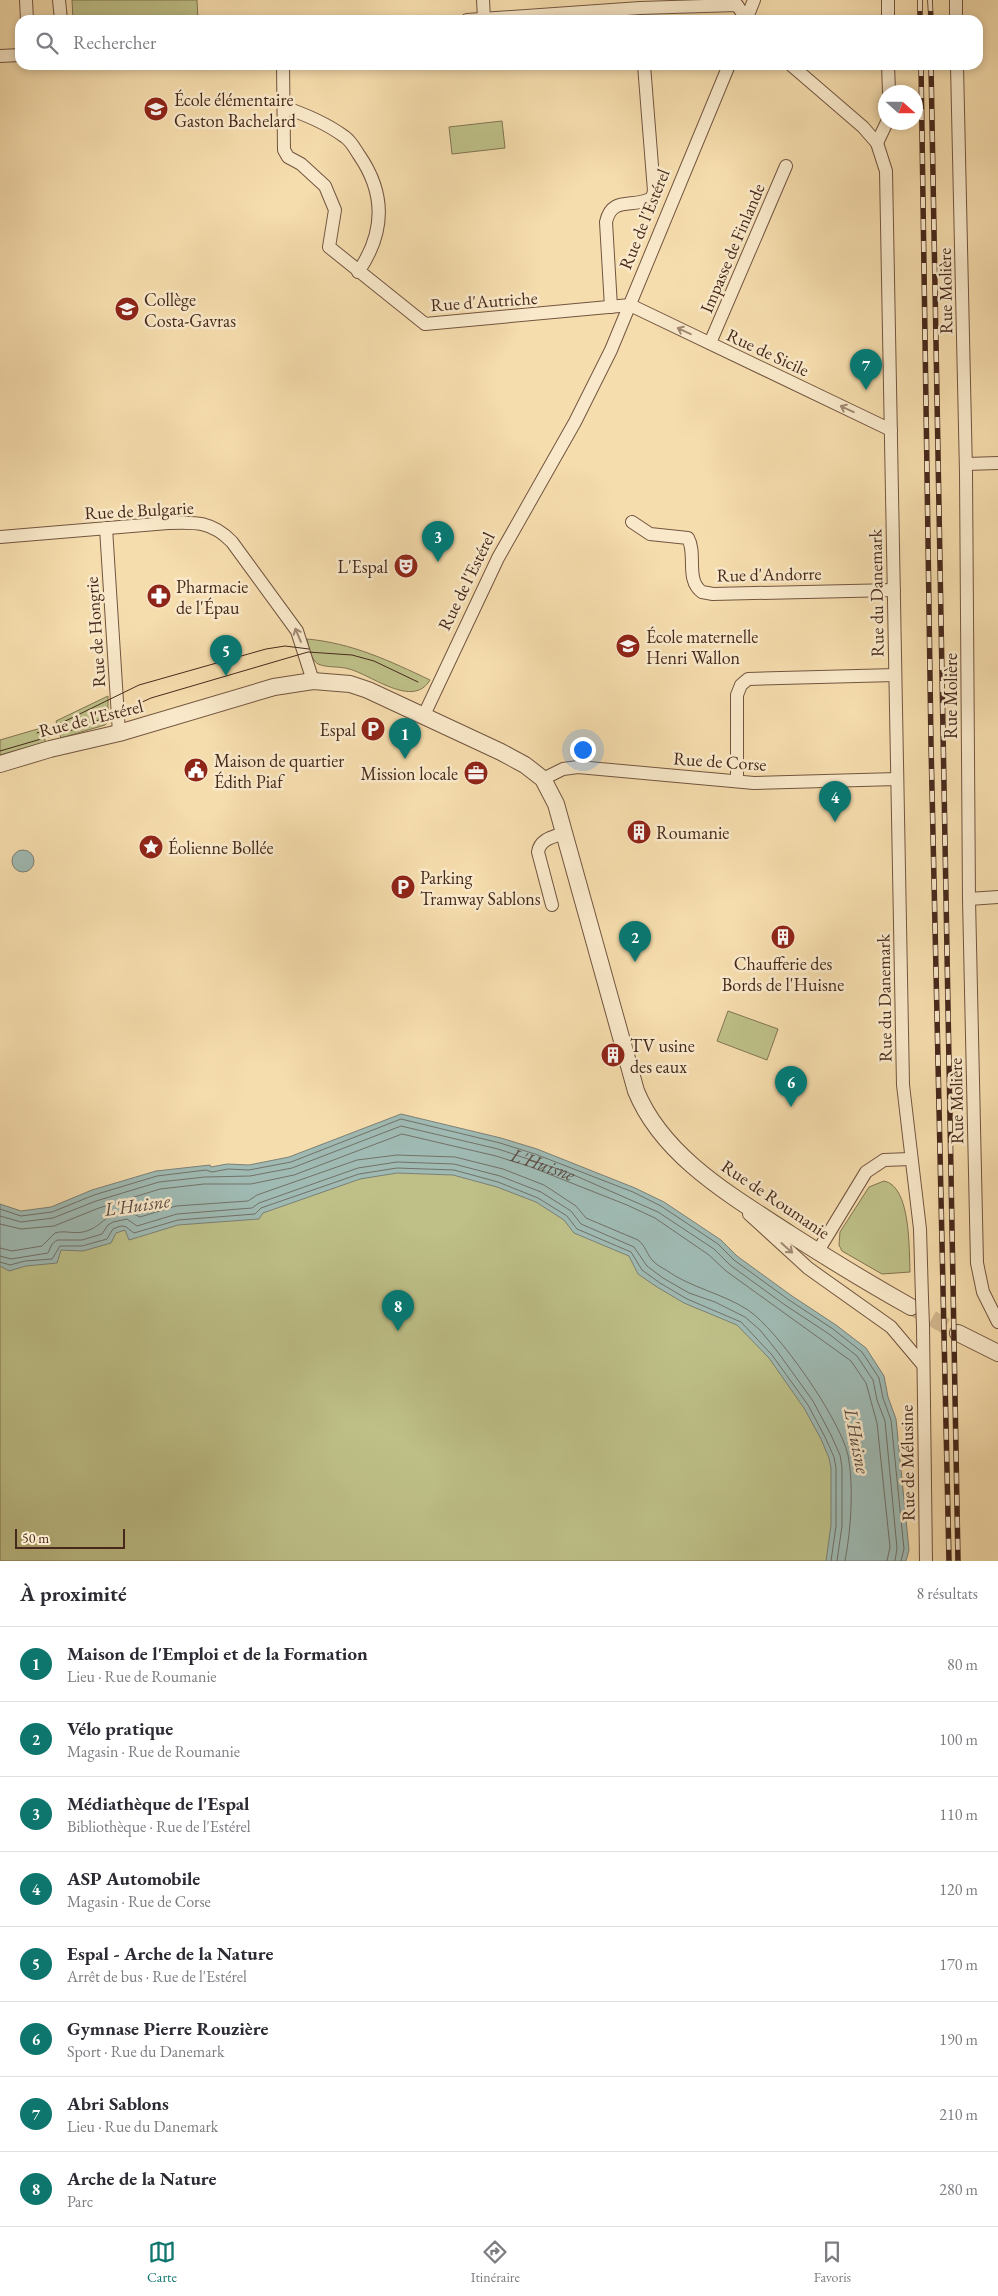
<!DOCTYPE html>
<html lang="fr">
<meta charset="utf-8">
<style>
body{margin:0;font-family:"EB Garamond",serif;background:#f2f2f3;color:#2b2b33}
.compass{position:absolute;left:878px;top:85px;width:45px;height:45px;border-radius:50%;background:#fff;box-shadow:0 2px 8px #0003;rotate:111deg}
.scale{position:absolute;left:15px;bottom:12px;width:110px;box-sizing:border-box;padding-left:5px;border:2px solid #46281c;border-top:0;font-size:14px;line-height:18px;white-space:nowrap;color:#46281c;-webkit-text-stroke:4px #f9e9ca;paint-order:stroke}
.you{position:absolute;left:582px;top:749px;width:18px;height:18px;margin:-12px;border:4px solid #fff;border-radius:50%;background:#1a73e8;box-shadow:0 0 0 8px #1a73e833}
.badge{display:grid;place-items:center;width:32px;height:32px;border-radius:50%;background:#0f766e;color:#fff;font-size:16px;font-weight:700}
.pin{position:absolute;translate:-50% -41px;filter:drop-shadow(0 1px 2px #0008)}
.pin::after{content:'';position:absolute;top:26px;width:18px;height:15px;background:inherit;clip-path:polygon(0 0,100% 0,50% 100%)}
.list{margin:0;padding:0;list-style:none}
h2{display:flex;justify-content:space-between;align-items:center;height:65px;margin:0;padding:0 20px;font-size:21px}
h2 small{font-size:16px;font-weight:400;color:#7c7c81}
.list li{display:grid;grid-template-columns:32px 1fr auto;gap:15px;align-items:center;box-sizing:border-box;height:75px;padding:0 20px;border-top:1px solid #e1e1e2}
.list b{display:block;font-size:19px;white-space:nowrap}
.list p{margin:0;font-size:16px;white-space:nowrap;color:#7c7c81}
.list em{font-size:16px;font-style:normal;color:#7c7c81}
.icon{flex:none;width:28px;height:28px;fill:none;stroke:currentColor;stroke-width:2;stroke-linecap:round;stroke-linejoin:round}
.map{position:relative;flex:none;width:998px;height:1561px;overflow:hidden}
.search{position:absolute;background:#fff;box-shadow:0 2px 8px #0003;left:15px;right:15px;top:15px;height:55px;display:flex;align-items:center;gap:12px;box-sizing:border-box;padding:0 18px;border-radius:15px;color:#7c7c81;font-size:19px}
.sheet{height:665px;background:#fff}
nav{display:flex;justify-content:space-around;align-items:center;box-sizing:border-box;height:70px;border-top:1px solid #e1e1e2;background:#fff;font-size:14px;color:#7c7c81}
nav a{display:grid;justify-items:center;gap:2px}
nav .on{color:#0f766e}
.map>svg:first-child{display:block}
.green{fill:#bec088;stroke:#827452}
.water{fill:#9fbab3;stroke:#7b8077}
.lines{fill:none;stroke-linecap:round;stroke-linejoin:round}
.shore{stroke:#727168;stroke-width:1}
.tertiary-tunnel{stroke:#d3b990;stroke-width:16;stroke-dasharray:16 8;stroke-linecap:butt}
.minor-casing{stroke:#725540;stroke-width:14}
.tertiary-casing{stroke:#725540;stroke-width:18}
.minor{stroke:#f9e9ca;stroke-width:12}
.tertiary{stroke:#f9e9ca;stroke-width:16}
.tram{stroke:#46281c;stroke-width:1}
.rail-casing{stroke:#46281c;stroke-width:5.5}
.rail{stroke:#f9e9ca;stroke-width:4;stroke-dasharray:11;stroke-linecap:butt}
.minor-bridge-casing{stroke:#725540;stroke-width:14;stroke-linecap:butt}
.minor-bridge{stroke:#f9e9ca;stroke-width:12}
.oneway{stroke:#a08873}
.labels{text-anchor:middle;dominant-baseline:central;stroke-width:5;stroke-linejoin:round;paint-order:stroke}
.poi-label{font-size:18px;fill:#46281c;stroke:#f9e9ca;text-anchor:start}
.street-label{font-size:18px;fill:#46281c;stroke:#f9e9ca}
.water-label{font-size:19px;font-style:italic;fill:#5c4c42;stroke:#f9e9ca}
</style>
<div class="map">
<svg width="998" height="1561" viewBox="0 0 998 1561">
<rect width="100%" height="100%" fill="#f6ddad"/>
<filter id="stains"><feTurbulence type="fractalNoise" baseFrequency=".004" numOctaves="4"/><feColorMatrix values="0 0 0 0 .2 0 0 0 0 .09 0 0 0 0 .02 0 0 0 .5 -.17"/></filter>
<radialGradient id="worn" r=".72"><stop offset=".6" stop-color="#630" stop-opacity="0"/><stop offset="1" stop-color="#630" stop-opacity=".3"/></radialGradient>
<g class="green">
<polygon points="72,0 197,0 198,20 73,20"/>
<polygon points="502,121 505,148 452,154 449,127"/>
<path d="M 307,639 C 352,643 390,661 430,680 C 413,709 372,675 349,669 C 340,666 327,668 318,664 C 311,660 309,647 307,639 Z"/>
<polygon points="108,696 108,722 105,725 61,738 56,721"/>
<polygon points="41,728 46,743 0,756 0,740"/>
<polygon points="728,1011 778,1029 767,1060 717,1041"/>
<polygon points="415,1133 828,1360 867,1561 0,1561 0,1219"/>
<path d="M 884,1181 C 911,1186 909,1250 910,1272 L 882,1274 L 842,1251 L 839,1245 L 840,1232 L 869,1187 Z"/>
</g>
<g class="water">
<circle cx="23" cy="861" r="11"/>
<polygon points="401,1114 501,1138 537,1149 635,1188 664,1202 721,1240 737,1256 792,1296 836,1325 866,1348 884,1376 888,1397 896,1419 909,1550 906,1561 826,1561 831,1525 831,1468 829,1458 821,1439 804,1408 769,1358 737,1325 684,1303 657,1287 638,1274 629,1256 574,1233 564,1220 536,1202 497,1187 453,1175 397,1173 360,1179 263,1213 259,1219 178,1225 129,1240 125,1230 116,1233 111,1243 83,1251 61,1250 57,1263 26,1266 9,1271 0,1266 0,1204 21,1211 51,1207 92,1190 156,1171 210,1165 211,1167 227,1164 249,1165 289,1157"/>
</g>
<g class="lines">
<g class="shore">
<polyline points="0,1209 21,1216 52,1212 94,1195 157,1176 206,1170 212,1172 228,1169 249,1170 291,1162 401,1119 500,1143 535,1154 633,1192 661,1206 718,1244 734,1260 789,1300 833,1329 862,1352 879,1378 883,1398 891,1420 904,1549 901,1561"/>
<path id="s1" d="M 0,1216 L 21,1222 L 53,1218 L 96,1201 L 159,1182 L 205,1177 L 250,1176 L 292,1168 L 401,1126 L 498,1149 L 567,1172 L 658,1212 L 714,1249 L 730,1265 L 785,1305 L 829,1334 L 857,1356 L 873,1380 L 877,1400 L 885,1421 L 897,1548 L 895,1561"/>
<polyline points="0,1224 21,1229 54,1226 99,1208 160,1189 204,1184 251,1184 294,1175 402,1134 496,1156 531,1167 627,1205 655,1218 709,1255 726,1271 851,1361 866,1383 877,1423 890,1547 887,1561"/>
<path d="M 0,1248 L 12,1251 L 42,1246 L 55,1233 C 64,1230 73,1234 83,1232 C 107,1227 109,1201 140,1217 L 176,1206 L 248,1201 L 257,1195 L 357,1160 L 397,1155 L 455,1157 L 503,1169 L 544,1185 L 576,1206 L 586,1218 L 638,1240 C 646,1246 647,1255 653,1261 C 657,1265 662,1268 666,1270 C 691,1288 722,1293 748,1310 C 778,1330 840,1419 848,1455 C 854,1486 851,1530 845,1561"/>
<polyline points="0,1256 11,1259 48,1253 52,1244 57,1240 82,1240 102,1234 108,1225 113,1222 127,1219 137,1226 177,1214 252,1208 259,1203 358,1168 397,1162 454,1164 500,1176 541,1192 571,1211 581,1224 634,1247 647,1266 663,1278 689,1293 715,1302 745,1317 760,1330 777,1351 813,1401 831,1435 840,1455 842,1467 842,1526 837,1561"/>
<path d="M 0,1262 L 10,1265 L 25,1261 L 52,1259 L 60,1246 L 82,1246 L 107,1239 L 113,1229 C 126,1223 125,1227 134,1233 L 178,1220 L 255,1214 L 261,1208 L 359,1174 L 397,1168 L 454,1170 L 498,1182 L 538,1198 L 567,1216 L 577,1229 L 631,1252 L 642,1270 L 660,1283 L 687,1299 L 741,1322 L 772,1355 L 808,1405 L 825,1437 L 834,1457 L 836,1468 L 836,1526 L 831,1561"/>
</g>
<polyline class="tertiary-tunnel" points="911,1307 958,1333"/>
<defs>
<g id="minor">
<polyline points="26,0 27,20"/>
<polyline points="59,0 61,20"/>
<polyline points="483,0 484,19"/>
<polyline points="888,0 888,20"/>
<polyline points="956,0 956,20"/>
<polyline points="467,20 640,8 737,5 747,20"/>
<polyline points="746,20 754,0"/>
<polyline points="0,56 20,55"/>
<polyline points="283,65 284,150 288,157 301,164 325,186 335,210 329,247 425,324 630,305"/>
<polyline points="791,65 863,127 877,143 886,171 903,1085 920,1229 922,1298"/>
<polyline points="888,65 889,92"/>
<polyline points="957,65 966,473 969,899 977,1263 983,1292 998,1322"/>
<path d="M 284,107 C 306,115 326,123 345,137 C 351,141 355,149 359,155 C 386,194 385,233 358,272"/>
<polyline points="877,143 887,122"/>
<polyline points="630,305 891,430"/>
<path d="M 611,307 L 606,222 C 612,195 633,209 652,198 L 654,191 L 644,65"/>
<polyline points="710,343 786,166"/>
<polyline points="966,464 998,463"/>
<path d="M 632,522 L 650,534 L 688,538 C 697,554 685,580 702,592 L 713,594 L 894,590"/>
<polyline points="106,528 119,733"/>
<path d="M 0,537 L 168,523 C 195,522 212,521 232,542 L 297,631 L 313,681"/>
<polyline points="424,715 498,558 575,422 611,350 729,65"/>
<polyline points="543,779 563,769 578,767 754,783 897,779"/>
<polyline points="737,781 737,695 741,685 748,679 895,675"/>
<polyline points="969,899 998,897"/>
<path d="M 552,905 L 538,852 C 540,839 553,837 564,833"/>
<polyline points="749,1214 808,1268 891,1327 923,1365"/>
<polyline points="818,1251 866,1172 884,1160 910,1159"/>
<polyline points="923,1326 926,1561"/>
</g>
<g id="tertiary">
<path d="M 0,764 L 50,749 L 119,733 L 274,687 L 313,681 L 350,684 L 368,690 L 501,752 L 525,765 L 543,779 L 556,804 L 636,1091 C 663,1157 732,1196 790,1234 C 829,1259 870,1284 911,1307"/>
<polyline points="958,1333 998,1353"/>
</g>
</defs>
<use href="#minor" class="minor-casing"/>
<use href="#tertiary" class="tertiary-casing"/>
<use href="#minor" class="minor"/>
<use href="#tertiary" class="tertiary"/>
<g class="tram">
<polyline points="37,733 49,729 139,685 266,649 285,646 309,649"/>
<polyline points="0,751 72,730 118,713 151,698 308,652 352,655 374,661 418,682"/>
</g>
<defs>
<g id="rail">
<polyline points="920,0 920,20"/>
<polyline points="930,0 931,20"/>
<polyline points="921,65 931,744 949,1561"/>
<polyline points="931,65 958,1561"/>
</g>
</defs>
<use href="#rail" class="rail-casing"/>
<use href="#rail" class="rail"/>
<defs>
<polyline id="minor-bridge" points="922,1298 923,1326"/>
</defs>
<use href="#minor-bridge" class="minor-bridge-casing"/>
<use href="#minor-bridge" class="minor-bridge"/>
</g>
<defs><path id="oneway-shaft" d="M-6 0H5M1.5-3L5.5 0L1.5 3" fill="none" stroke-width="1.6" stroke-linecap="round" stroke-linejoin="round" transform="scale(1.25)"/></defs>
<g class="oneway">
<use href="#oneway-shaft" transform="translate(684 331) rotate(-155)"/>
<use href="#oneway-shaft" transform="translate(847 409) rotate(-155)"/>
<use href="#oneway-shaft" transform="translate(298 635) rotate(-113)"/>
<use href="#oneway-shaft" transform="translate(787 1248) rotate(42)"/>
</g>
<defs>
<symbol id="school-disc" viewBox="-11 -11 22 22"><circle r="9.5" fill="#8f2418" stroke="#f9e9ca"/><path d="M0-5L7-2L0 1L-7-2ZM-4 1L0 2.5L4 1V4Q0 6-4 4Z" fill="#fff"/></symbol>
<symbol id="theatre-disc" viewBox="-11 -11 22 22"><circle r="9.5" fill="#8f2418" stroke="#f9e9ca"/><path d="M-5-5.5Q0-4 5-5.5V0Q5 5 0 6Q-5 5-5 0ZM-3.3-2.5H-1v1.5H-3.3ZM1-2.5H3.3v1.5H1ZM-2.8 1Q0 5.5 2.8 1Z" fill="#fff"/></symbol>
<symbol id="pharmacy-disc" viewBox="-11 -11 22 22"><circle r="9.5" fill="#8f2418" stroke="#f9e9ca"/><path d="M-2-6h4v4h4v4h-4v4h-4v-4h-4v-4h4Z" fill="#fff"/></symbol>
<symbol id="parking-disc" viewBox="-11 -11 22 22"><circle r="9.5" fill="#8f2418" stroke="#f9e9ca"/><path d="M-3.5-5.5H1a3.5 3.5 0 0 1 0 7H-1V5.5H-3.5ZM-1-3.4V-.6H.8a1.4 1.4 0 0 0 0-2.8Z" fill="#fff"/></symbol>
<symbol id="civic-disc" viewBox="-11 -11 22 22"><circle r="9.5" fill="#8f2418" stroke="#f9e9ca"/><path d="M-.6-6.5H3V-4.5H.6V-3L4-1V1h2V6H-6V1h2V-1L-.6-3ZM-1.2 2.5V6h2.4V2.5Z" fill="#fff"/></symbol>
<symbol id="office-disc" viewBox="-11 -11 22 22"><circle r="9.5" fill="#8f2418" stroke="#f9e9ca"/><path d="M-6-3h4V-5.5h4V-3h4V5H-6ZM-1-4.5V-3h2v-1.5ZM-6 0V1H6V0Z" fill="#fff"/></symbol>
<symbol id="building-disc" viewBox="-11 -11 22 22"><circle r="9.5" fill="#8f2418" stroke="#f9e9ca"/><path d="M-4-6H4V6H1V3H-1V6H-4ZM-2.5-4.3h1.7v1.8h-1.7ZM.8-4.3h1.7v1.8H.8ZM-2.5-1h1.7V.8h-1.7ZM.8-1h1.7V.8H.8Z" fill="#fff"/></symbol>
<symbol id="sight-disc" viewBox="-11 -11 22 22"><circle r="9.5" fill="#8f2418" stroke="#f9e9ca"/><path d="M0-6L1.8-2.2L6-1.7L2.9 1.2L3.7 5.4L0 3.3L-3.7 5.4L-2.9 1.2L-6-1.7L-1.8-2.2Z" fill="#fff"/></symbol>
</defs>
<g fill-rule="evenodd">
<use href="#school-disc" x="142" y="95" width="28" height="28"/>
<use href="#school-disc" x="113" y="295" width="28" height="28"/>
<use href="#theatre-disc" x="392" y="552" width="28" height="28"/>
<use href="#pharmacy-disc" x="145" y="582" width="28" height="28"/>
<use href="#school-disc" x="614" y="632" width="28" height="28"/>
<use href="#parking-disc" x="359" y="715" width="28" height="28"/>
<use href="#civic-disc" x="182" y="756" width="28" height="28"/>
<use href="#office-disc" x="462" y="759" width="28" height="28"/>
<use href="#building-disc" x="625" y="818" width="28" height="28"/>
<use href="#sight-disc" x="137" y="833" width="28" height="28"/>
<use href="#parking-disc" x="389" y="873" width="28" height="28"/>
<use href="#building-disc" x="769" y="923" width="28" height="28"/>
<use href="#building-disc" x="599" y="1041" width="28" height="28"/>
</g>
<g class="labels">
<g class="poi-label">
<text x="174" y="99">École élémentaire<tspan x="174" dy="21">Gaston Bachelard</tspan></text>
<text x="144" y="299">Collège<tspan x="144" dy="21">Costa-Gavras</tspan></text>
<text x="388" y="566" text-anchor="end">L'Espal</text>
<text x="176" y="586">Pharmacie<tspan x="176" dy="21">de l'Épau</tspan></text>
<text x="646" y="636">École maternelle<tspan x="646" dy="21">Henri Wallon</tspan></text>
<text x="356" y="729" text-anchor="end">Espal</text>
<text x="214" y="760">Maison de quartier<tspan x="214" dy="21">Édith Piaf</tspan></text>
<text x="458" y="773" text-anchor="end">Mission locale</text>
<text x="656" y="832">Roumanie</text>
<text x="168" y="847">Éolienne Bollée</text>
<text x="420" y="877">Parking<tspan x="420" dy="21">Tramway Sablons</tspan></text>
<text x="783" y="963" text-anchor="middle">Chaufferie des<tspan x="783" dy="21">Bords de l'Huisne</tspan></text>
<text x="630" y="1045">TV usine<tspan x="630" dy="21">des eaux</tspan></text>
</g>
<g class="street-label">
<text transform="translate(644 219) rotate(-68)">Rue de l'Estérel</text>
<text transform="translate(732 248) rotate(-67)">Impasse de Finlande</text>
<text transform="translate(945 291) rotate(-91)">Rue Molière</text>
<text transform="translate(484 301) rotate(-4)">Rue d'Autriche</text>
<text transform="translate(768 352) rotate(25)">Rue de Sicile</text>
<text transform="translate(139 510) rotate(-3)">Rue de Bulgarie</text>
<text transform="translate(769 574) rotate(-1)">Rue d'Andorre</text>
<text transform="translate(466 581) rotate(-64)">Rue de l'Estérel</text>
<text transform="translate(876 593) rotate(-91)">Rue du Danemark</text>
<text transform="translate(95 632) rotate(-94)">Rue de Hongrie</text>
<text transform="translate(950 696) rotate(-90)">Rue Molière</text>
<text transform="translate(91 718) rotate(-14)">Rue de l'Estérel</text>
<text transform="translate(720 761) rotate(4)">Rue de Corse</text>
<text transform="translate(884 998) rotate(-91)">Rue du Danemark</text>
<text transform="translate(956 1101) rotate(-91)">Rue Molière</text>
<text transform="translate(776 1199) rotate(34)">Rue de Roumanie</text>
<text transform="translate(907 1463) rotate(-91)">Rue de Mélusine</text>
</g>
<g class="water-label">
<text stroke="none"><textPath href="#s1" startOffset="564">L'Huisne</textPath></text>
<text transform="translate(137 1205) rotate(-8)">L'Huisne</text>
<text transform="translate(857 1441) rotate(79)">L'Huisne</text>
</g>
</g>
<rect width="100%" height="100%" filter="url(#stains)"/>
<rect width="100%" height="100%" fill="url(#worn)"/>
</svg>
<svg class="compass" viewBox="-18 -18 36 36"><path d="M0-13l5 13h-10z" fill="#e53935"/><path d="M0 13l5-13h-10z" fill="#7c7c81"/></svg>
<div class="scale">50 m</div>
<div class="you"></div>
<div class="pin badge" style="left:405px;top:759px">1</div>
<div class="pin badge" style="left:635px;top:962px">2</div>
<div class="pin badge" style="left:438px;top:562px">3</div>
<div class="pin badge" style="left:835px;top:822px">4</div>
<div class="pin badge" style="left:226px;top:676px">5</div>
<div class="pin badge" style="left:791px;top:1107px">6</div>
<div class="pin badge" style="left:866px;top:390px">7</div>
<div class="pin badge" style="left:398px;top:1331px">8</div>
<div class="search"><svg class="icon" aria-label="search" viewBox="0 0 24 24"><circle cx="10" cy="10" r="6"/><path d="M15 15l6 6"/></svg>Rechercher</div>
</div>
<section class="sheet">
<h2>À proximité<small>8 résultats</small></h2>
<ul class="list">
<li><span class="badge">1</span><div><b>Maison de l'Emploi et de la Formation</b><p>Lieu · Rue de Roumanie</p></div><em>80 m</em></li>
<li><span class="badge">2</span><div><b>Vélo pratique</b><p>Magasin · Rue de Roumanie</p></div><em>100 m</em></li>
<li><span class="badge">3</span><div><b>Médiathèque de l'Espal</b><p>Bibliothèque · Rue de l'Estérel</p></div><em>110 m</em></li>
<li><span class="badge">4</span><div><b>ASP Automobile</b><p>Magasin · Rue de Corse</p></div><em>120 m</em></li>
<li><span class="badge">5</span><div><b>Espal - Arche de la Nature</b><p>Arrêt de bus · Rue de l'Estérel</p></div><em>170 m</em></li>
<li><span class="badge">6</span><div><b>Gymnase Pierre Rouzière</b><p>Sport · Rue du Danemark</p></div><em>190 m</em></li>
<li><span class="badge">7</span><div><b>Abri Sablons</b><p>Lieu · Rue du Danemark</p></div><em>210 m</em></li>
<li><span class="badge">8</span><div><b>Arche de la Nature</b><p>Parc</p></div><em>280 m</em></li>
</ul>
</section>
<nav>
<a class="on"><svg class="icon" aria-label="map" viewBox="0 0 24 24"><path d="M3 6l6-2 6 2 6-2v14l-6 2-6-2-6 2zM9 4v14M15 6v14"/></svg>Carte</a>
<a><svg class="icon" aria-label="directions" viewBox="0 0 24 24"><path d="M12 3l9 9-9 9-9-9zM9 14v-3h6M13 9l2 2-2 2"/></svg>Itinéraire</a>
<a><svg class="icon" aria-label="saved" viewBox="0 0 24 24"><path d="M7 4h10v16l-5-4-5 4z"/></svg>Favoris</a>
</nav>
